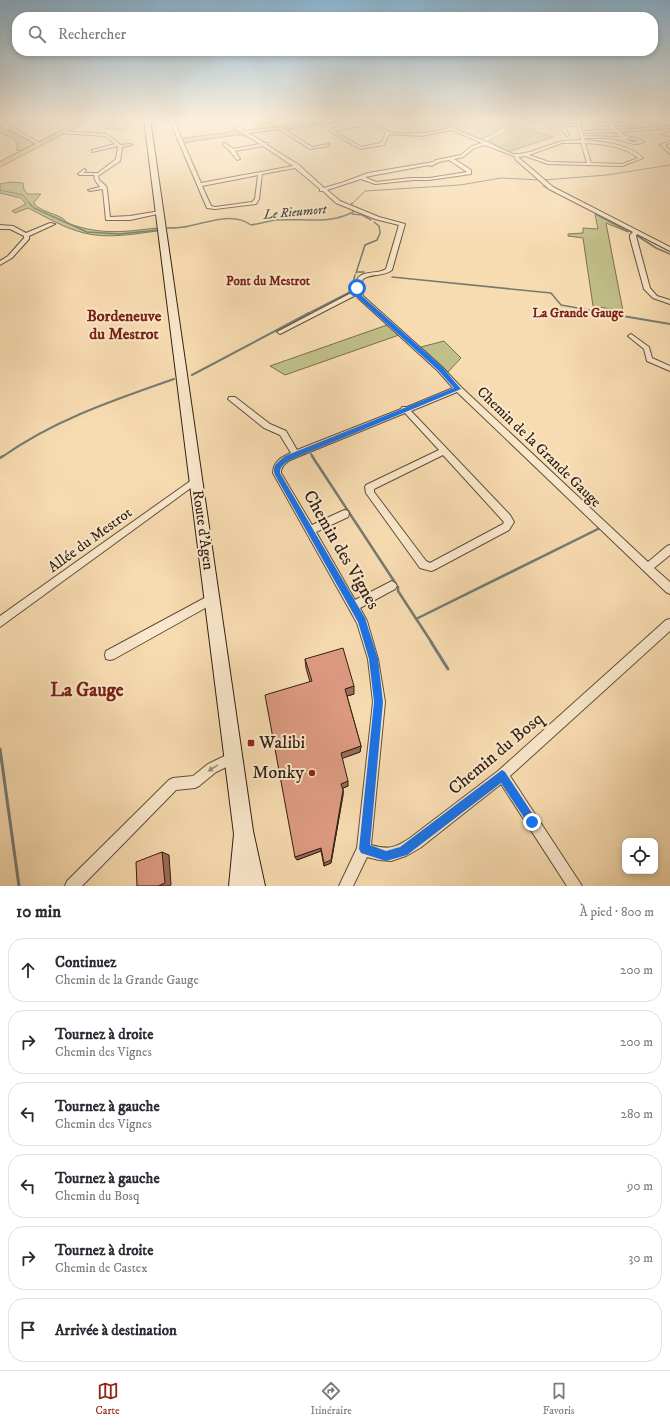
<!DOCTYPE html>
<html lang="fr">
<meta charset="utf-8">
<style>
body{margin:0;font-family:"IM FELL DW Pica",serif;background:#f2f2f3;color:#2b2b33}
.controls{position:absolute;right:12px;bottom:12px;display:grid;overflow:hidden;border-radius:8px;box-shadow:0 2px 6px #0003}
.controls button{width:36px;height:36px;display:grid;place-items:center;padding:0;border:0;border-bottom:1px solid #e1e1e2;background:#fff;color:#2b2b33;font:20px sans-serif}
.stop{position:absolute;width:12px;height:12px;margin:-9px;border:3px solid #1a73e8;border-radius:50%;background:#fff}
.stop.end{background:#1a73e8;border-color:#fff;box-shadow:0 1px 4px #0008}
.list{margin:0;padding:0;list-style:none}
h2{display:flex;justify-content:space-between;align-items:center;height:52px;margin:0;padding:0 16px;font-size:17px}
h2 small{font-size:13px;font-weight:400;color:#7c7c81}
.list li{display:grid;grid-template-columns:26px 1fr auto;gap:12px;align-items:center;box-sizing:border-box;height:64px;margin:0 8px 8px;padding:0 8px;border:1px solid #e1e1e2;border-radius:16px}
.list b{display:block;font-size:15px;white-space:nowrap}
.list p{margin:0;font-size:13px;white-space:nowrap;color:#7c7c81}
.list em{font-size:13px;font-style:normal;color:#7c7c81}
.icon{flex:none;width:22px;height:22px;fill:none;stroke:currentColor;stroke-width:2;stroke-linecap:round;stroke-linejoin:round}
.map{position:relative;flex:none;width:670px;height:886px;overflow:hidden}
.search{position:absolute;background:#fff;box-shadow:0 2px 6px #0003;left:12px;right:12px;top:12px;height:44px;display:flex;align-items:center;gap:10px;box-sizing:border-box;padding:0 14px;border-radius:16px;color:#7c7c81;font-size:15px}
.sheet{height:484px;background:#fff}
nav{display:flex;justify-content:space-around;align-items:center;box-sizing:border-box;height:56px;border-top:1px solid #e1e1e2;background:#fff;font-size:11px;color:#7c7c81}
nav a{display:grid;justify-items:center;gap:2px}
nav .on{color:#8f2418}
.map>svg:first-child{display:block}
.green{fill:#c1bf89;stroke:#79704e}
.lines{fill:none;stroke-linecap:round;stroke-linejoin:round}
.stream-far4{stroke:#737c73;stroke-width:1}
.stream-far3{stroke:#737c73;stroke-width:1.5}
.stream-far2{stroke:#737c73;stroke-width:2}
.stream-far1{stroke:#737c73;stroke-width:2.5}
.stream{stroke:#737c73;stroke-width:3}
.minor-casing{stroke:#634f3a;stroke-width:2}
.secondary-casing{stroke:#312013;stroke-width:2}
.primary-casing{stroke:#312013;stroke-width:1}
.minor{fill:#fae8cc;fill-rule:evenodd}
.secondary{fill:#fae8cc;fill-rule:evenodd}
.primary{fill:#ecbe78;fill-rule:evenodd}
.wall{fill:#bf8570;stroke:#312013}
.shaded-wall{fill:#9b6c5b;stroke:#312013}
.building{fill:#de9b82;stroke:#312013}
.oneway{fill:#a08e79}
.route{fill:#1a73e8}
.poi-dot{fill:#8f2418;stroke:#fae8cc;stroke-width:1.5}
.labels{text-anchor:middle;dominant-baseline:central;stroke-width:4;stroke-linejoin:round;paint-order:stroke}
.far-water-label{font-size:13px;font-style:italic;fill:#524e43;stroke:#fae8cc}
.far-neighbourhood-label{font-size:13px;font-weight:bold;fill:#7a1f14;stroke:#fae8cc}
.street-label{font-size:15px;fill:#312013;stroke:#fae8cc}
.neighbourhood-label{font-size:16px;font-weight:bold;fill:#7a1f14;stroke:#fae8cc}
.near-street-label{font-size:18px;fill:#312013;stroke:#fae8cc}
.near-poi-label{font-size:18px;fill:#312013;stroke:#fae8cc;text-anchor:start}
.near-neighbourhood-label{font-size:19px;font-weight:bold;fill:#7a1f14;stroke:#fae8cc}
</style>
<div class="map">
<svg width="670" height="886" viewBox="0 0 670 886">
<rect width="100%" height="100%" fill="#f8dcb1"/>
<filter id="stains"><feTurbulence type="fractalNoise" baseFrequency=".005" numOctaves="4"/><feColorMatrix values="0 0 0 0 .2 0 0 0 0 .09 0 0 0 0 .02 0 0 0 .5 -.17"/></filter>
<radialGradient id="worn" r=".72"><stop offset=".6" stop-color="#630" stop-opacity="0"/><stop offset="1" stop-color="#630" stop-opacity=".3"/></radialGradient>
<g class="green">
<polygon points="104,119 128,119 123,124 130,124 124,130 103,128 108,123 100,122"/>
<polygon points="346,119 357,119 287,130 280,127 323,120 327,121"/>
<polygon points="447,119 519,119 514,121 515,125 553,137 508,152 488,141 501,134 509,128 502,127 493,134 481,139 446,125"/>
<polygon points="8,123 1,127 35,144 21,151 16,150 17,146 15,139 0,133 0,124"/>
<polygon points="233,130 247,136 236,135 183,143 181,140 183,138 231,132"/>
<path d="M 11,182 L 23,183 L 24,190 L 28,194 L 41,194 L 34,202 L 35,205 C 42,211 52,213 60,217 C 64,218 66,223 70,224 C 101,235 125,232 156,228 L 157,231 C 133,234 108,239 84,233 C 64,228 46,217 28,208 L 15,213 L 12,211 L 26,204 L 21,198 L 0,193 L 0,184 Z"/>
<polygon points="595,214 628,232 606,223 623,311 593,306 583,238 568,236 568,234 583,233 583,228 598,229"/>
<polygon points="387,325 399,335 285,375 270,366"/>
<polygon points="444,341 461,358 448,372 421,347"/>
</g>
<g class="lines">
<g class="stream-far4">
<polyline points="543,180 607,175 670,165"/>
<polyline points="543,186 556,193"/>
<polyline points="0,190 23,195 30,204"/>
<polyline points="559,194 570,199"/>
<polyline points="352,204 365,191 460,185 501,178 541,180"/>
</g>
<g class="stream-far3">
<polyline points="29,203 34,208 87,232 119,234 158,230"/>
<polyline points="351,207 352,203"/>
<polyline points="352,214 362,215 371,220"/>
<polyline points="597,214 631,232"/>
<path d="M 167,228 C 174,228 182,228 189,226 C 210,222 233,212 251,225 C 259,224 267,221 276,220 C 302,218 329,225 353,212 L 353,209"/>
<polyline points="636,235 656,248 670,254"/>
<polyline points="357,272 364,272"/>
<polyline points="356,273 365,245 377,240 380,233 379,226 374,222"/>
<polyline points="392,277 551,293 561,305 611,314"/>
<polyline points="307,314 348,293 351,290 355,275"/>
</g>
<g class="stream-far2">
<polyline points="605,313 670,324"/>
<polyline points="192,375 309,313"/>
<polyline points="311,454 313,457"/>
<path d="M 2,457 C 54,420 114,400 174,379"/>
</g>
<g class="stream-far1">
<polyline points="312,456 396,584"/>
<polyline points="0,458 3,456"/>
<polyline points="398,587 398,591 432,643"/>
<polyline points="416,619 600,528"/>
</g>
<g class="stream">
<polyline points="431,642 448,669"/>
<polyline points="0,749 19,886"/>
</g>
<defs>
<g id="minor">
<polygon points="20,119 24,119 14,125 13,128 40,143 40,145 38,145 10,129 11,123"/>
<polygon points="156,119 164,119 147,122 145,121"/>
<path d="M 169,119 L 173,119 L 201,183 L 293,166 L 263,146 L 235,151 L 240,159 L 237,160 L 230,151 L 223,145 L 223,143 L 225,143 L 233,149 L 260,144 L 222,120 L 207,123 L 205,122 L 218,119 L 240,119 L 238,120 L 229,121 L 245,131 L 281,127 L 312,147 L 329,144 L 328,146 L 310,149 L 279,129 L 248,133 L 265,143 L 267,143 L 267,145 L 299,165 L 324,188 L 344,182 L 368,173 L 433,162 L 436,160 L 461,155 L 472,146 L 482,143 L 452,130 L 421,136 L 389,134 L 384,145 L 360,149 L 329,131 C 336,126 366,120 374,123 C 380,125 384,131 390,132 C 409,136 430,132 448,129 L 427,119 L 431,119 L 486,142 L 488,142 L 489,143 L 513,154 L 519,154 L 530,152 L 562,141 L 581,140 L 577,126 L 569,126 L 566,130 L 569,135 L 567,136 L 562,130 L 565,125 L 532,123 L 533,121 L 576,124 L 575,119 L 579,119 L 582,131 L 613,130 L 608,125 L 598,125 L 597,128 L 595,128 L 594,124 L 596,123 L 623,123 L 630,126 L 628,127 L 622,125 L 612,125 L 618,130 L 670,126 L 670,128 L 620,132 C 630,141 635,134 644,142 C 634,147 626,141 616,139 C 606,137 594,138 584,138 L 585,140 C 604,142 629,144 643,158 L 622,166 L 548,164 L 525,156 L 518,157 L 553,187 L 670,247 L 670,251 L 637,234 L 636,236 L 650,288 L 657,296 L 670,300 L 670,304 L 653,298 L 644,289 L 630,238 L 630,235 L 633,232 L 549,189 L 516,160 L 514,156 L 485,145 L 474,148 L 463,157 L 454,159 L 471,170 L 471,174 L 429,180 L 414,180 L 375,184 L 361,179 L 327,190 L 340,201 L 379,217 L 405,224 L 392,270 C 383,277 372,273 363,279 L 360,288 L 363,296 L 442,367 L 461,387 L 648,562 L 667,546 L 670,545 L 670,555 L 654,568 L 670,582 L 670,594 L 666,592 L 644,571 L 457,392 L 411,411 L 510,515 L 514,522 L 509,530 L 434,570 L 431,571 L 420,568 L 366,493 L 365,487 L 366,485 L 439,450 L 405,413 L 290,460 C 285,464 281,466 281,473 L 312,525 L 342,511 L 345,510 L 348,511 L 349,514 L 348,517 L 316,532 L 355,600 L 392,581 L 395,583 L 397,586 L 395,589 L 360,608 L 367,621 L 378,659 L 385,702 L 371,845 C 389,850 395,848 410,838 L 498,771 L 666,620 L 670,619 L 670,631 L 510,776 L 582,886 L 567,886 L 501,784 L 420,848 L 406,856 L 391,861 L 379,860 L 367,857 L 353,886 L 339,886 L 357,848 L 373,702 L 368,659 L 357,623 L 273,473 C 273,462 281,457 291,453 L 280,435 L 264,428 L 228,399 L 229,397 L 235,397 L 270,424 L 286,431 L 297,450 L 401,409 L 402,407 L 407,407 L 453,388 L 438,371 L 358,298 L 356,295 L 282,333 L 280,334 L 277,332 L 355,291 C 354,287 355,286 356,282 C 360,269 377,275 386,269 L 399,225 L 375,219 L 336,203 L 323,191 L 320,191 L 320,189 L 295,168 L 262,174 L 259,199 L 256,204 L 215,209 L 207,208 ZM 369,124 L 373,125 L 386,133 L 381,143 L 361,147 L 334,131 ZM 616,132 L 620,137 L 583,136 L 583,133 ZM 625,139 L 637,140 L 638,141 L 632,142 ZM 562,143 L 581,143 L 587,163 L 549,162 L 529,155 ZM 585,143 C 603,144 624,146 638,158 L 622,164 L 591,163 ZM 449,160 L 467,172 L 429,178 L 410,178 L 376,182 L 365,177 L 429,165 L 431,166 L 439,162 ZM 258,175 L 255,199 L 252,202 L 215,207 L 211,206 L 202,186 ZM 443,455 L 504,522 L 503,524 L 430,563 L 426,561 L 374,492 L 374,489 Z"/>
<polygon points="264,119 268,119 270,122 267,123"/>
<polygon points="321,119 344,119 328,122"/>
<polygon points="657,119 666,119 651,122 652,123 650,124 646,121"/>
<polygon points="62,131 106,134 121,145 130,144 132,145 122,147 120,161 98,176 99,180 106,186 107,190 110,217 130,216 160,211 162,212 162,213 130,220 106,220 103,190 102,189 90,191 88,190 100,187 95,180 94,175 80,175 78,174 84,169 86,170 84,173 98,173 116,159 118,146 92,152 92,150 115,144 105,136 61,133"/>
<polygon points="670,132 670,136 661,134"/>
<polygon points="670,141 670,143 665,145 670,151 670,154 660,145"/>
<polygon points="50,223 55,224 29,236 29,239 12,258 0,265 0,261 8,256 24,238 24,236 10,229 0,229 0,225 13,226 26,233"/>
<polygon points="631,334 649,347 652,358 670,366 670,371 647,361 644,349 628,336"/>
<polygon points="196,477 199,478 200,480 199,482 0,627 0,616"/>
<polygon points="212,594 216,596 217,599 216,602 114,659 110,660 106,659 105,655 106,651"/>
<polygon points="233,752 237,754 239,758 237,762 216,772 199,786 195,788 176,790 82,886 65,886 67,881 169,780 173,778 193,776 208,764"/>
</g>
<polygon id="secondary" points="144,119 150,119 253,831 265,886 229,886 234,834"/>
<polygon id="primary" points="84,119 91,119 0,167 0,162"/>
</defs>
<use href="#minor" class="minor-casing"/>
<use href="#secondary" class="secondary-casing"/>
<use href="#primary" class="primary-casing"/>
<use href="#minor" class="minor"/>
<use href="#secondary" class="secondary"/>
<use href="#primary" class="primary"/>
</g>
<polygon class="wall" points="305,659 354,694 347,696 361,746 360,752 342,758 348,786 343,788 343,795 331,863 324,866 321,851 297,860 295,857 310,682 306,668"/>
<g class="shaded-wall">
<polygon points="354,686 354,694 344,697 345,689"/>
<polygon points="361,746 360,752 341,759 341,753"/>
<polygon points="348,781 348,786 341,789 341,784"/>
<polygon points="343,790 343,795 331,863 324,866 324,863"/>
<polygon points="321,848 321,851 297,860 295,857"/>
<polygon points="162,852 169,855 171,885 169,886 158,886"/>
</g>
<g class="building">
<polygon points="343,648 354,686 345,689 361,746 341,753 348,781 341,784 343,790 331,860 324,863 321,848 295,857 265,695 312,681 305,659"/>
<polygon points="162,852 165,883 158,886 137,886 136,862"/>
</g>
<defs><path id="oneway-solid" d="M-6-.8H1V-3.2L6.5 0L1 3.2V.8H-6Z"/></defs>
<use class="oneway" href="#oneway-solid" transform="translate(213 768) rotate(148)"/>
<linearGradient id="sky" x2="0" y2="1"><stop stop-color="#8bb6d3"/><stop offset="0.49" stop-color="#fcefdc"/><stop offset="1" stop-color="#fcefdc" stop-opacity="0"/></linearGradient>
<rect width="670" height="243" fill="url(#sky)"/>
<path class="route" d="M 357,286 L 359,288 L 362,296 L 442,367 L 461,389 L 290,460 C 284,464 280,466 280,473 L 365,618 L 378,659 L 383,702 L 370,845 L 386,851 L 400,847 L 502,770 L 505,772 L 538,822 L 536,825 L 532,827 L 529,825 L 501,783 L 407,855 L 386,861 L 361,853 L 359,849 L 374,702 L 369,659 L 358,622 L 275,475 C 271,466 278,462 285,456 L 454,388 L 438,370 L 358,298 L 355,288 Z"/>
<g class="poi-dot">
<rect x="247" y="739" width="8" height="8" rx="2"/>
<circle cx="312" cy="773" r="4"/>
</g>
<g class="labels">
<g class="far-water-label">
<text transform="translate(295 212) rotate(-5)">Le Rieumort</text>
</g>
<g class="far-neighbourhood-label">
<text x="268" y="281">Pont du Mestrot</text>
<text x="578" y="313">La Grande Gauge</text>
</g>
<g class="street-label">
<text transform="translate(539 447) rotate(44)">Chemin de la Grande Gauge</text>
<text transform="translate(203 530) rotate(82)">Route d'Agen</text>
<text transform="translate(90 540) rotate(-36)">Allée du Mestrot</text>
</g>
<g class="neighbourhood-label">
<text x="124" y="316">Bordeneuve<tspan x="124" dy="18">du Mestrot</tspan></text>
</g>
<g class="near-street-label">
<text transform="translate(341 550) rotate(60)">Chemin des Vignes</text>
<text transform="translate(496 754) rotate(-40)">Chemin du Bosq</text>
</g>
<g class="near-poi-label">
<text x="259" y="743">Walibi</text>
<text x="304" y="773" text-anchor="end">Monky</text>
</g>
<g class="near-neighbourhood-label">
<text x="87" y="690">La Gauge</text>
</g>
</g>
<rect width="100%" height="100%" filter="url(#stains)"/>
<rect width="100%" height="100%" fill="url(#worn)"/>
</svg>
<div class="controls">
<button><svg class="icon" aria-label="locate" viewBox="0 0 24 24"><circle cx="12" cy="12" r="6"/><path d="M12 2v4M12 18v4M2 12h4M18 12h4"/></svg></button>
</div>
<div class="stop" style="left:357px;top:288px"></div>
<div class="stop end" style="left:532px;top:822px"></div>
<div class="search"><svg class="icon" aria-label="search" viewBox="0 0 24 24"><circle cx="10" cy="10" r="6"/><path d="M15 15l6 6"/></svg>Rechercher</div>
</div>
<section class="sheet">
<h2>10 min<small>À pied · 800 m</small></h2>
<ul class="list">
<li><svg class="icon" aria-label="ahead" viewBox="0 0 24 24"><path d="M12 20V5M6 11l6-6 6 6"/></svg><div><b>Continuez</b><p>Chemin de la Grande Gauge</p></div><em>200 m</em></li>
<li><svg class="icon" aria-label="right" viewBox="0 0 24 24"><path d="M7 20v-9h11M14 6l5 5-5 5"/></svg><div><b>Tournez à droite</b><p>Chemin des Vignes</p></div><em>200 m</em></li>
<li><svg class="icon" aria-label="left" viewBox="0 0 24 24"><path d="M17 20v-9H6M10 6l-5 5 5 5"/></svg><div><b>Tournez à gauche</b><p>Chemin des Vignes</p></div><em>280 m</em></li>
<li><svg class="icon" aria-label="left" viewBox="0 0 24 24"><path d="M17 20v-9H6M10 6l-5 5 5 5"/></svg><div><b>Tournez à gauche</b><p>Chemin du Bosq</p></div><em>90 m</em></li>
<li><svg class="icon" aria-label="right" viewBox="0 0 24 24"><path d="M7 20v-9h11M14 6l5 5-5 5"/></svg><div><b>Tournez à droite</b><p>Chemin de Castex</p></div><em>30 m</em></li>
<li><svg class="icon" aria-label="arrive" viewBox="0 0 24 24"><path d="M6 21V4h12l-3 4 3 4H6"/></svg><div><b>Arrivée à destination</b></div></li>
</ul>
</section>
<nav>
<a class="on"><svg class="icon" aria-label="map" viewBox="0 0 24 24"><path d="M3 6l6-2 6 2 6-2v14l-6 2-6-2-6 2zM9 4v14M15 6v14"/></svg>Carte</a>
<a><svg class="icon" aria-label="directions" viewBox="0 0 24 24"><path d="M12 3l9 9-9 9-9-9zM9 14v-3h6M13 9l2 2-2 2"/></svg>Itinéraire</a>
<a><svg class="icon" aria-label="saved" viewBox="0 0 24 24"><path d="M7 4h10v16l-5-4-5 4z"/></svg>Favoris</a>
</nav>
